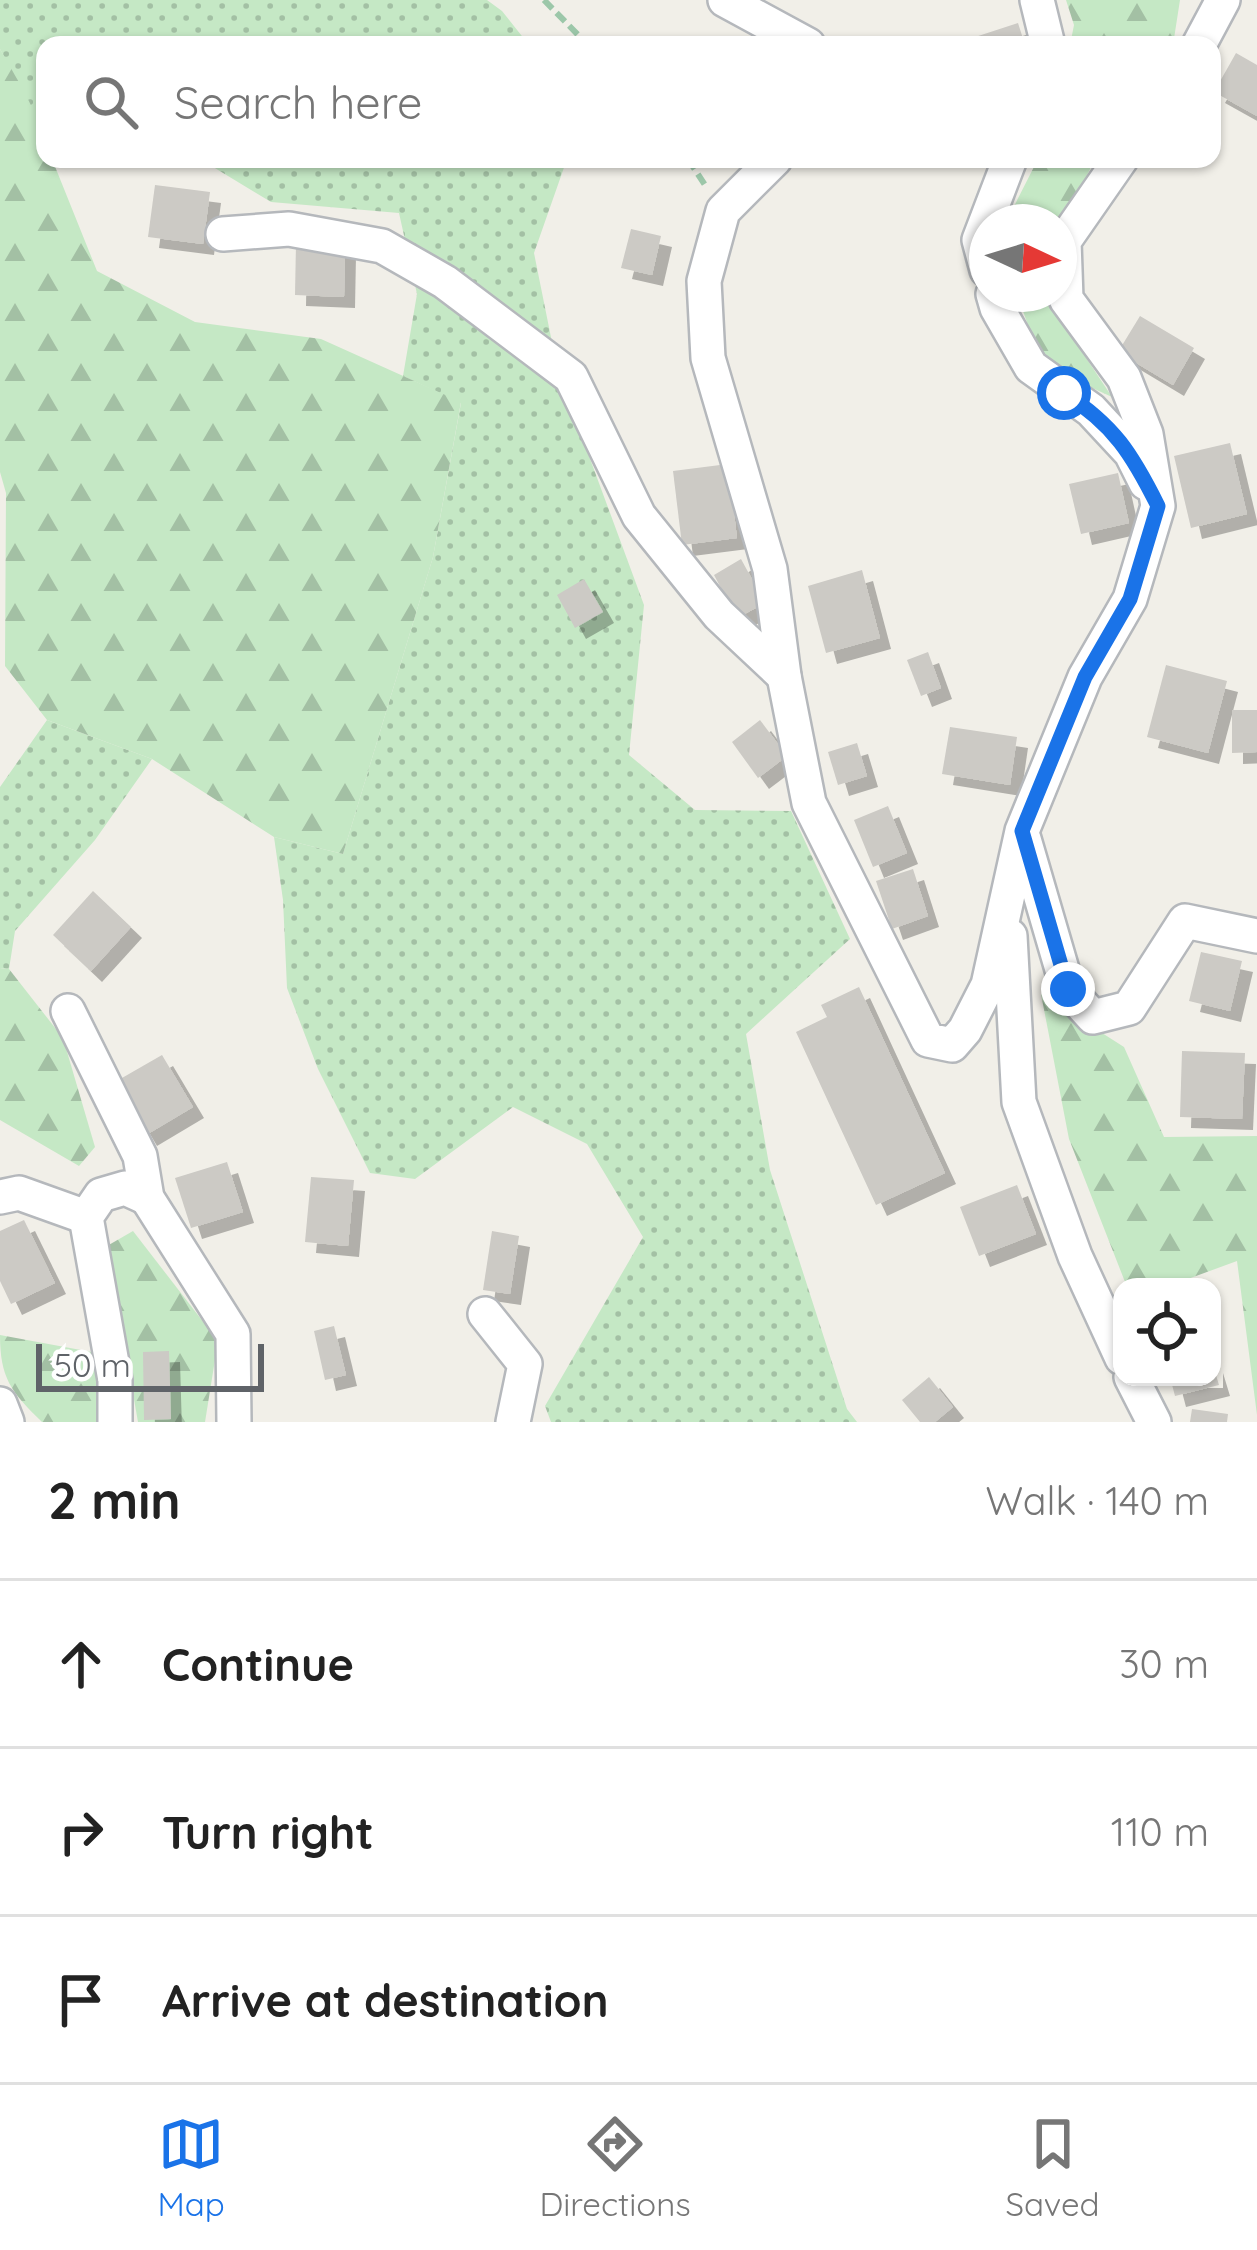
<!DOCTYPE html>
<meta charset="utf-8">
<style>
body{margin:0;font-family:Quicksand,sans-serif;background:#f6f6f6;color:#222}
.controls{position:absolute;right:36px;bottom:36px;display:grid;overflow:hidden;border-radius:24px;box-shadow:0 3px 9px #0004}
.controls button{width:108px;height:108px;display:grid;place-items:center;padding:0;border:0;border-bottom:3px solid #e0e0e0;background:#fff;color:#222;font:60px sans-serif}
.compass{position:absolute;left:969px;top:204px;width:108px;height:108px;border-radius:50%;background:#fff;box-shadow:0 3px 9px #0004;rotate:94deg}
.scale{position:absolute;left:36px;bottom:30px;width:228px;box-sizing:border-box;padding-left:12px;border:6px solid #5f6368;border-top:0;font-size:33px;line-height:42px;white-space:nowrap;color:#5f6368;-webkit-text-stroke:9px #fff;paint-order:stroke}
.stop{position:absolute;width:36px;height:36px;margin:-27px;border:9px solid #1a73e8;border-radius:50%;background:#fff}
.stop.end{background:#1a73e8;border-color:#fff;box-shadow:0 3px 12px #0008}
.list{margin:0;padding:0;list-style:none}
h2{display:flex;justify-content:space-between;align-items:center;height:156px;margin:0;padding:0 48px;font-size:51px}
h2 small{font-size:39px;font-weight:400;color:#767676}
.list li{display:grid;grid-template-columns:78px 1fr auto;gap:36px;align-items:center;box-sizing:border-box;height:168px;padding:0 48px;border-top:3px solid #e0e0e0}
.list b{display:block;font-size:45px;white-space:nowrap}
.list em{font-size:39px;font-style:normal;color:#767676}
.icon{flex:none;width:66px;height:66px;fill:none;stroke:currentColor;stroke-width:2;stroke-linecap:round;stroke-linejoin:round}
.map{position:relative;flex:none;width:1257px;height:1422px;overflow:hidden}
.search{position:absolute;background:#fff;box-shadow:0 3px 9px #0004;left:36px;right:36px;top:36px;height:132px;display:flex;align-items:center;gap:30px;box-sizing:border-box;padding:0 42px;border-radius:24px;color:#767676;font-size:45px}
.sheet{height:660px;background:#fff}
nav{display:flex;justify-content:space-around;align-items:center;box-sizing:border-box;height:168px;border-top:3px solid #e0e0e0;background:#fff;font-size:33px;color:#767676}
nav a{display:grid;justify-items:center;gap:6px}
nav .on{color:#1a73e8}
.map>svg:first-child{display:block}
.grass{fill:url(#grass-dots)}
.forest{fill:url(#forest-firs)}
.building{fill:#cccac5;filter:url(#shadow)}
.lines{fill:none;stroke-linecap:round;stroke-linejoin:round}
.minor-casing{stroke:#b5b8bc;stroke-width:38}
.path{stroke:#9cc7a9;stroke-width:6;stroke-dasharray:12 6;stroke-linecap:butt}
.minor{stroke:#fff;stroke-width:33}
.route{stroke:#1a73e8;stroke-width:15}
</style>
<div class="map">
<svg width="1257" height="1422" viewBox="0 0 1257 1422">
<defs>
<pattern id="grass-dots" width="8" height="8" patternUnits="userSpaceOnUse" patternTransform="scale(3)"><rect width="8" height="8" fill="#c5e8c5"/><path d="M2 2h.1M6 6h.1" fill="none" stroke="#a3c0a4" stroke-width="1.8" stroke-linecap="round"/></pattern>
<pattern id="forest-firs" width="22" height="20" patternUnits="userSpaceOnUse" patternTransform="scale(3)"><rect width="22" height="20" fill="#c5e8c5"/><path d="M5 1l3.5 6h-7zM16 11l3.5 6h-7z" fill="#a3c0a4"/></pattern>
<filter id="shadow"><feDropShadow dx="11" dy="11" stdDeviation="0" flood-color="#0004"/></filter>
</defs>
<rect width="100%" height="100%" fill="#f1efe8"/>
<g class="grass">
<polygon points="0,0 487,0 502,11 529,45 45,45 45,131 41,131 0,49"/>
<polygon points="200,159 567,159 534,253 558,372 644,605 629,755 695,810 791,811 850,939 746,1034 770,1170 847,1409 857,1422 551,1422 545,1406 643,1237 587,1144 513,1107 415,1179 370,1173 318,1069 287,988 283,900 274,837 343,854 433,557 461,403 403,376 417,294 399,213 271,202"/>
<polygon points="47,720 152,759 95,840 15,931 9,969 0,968 0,787"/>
</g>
<g class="forest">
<polygon points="1066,0 1180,0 1173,45 1070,45 1074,25"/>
<path d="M 0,49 C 18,82 45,120 45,159 L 52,159 L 97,271 L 195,322 L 321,339 L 461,402 L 433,557 L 343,854 L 274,837 L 152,759 L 47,720 L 5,666 L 6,493 L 0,472 Z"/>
<polygon points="1038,159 1095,159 1059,232 1059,222 1006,222"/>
<polygon points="1017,294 1053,294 1061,320 1112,397 1042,365"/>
<polygon points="0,968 9,969 63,1038 95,1147 79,1166 0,1120"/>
<polygon points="1041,994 1124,1047 1164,1137 1257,1136 1257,1415 1237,1261 1166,1287 1127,1287 1069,1139"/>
<polygon points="133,1231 218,1341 205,1422 138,1422 107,1246"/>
<path d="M 0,1335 L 97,1353 L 98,1422 L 42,1422 C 11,1392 0,1378 0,1335 Z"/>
</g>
<g class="building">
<polygon points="1018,23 1025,45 970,45 969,39"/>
<polygon points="1236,53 1257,65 1257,116 1214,92"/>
<polygon points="155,185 210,192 203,244 148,237"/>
<polygon points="631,229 661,236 652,275 621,268"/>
<polygon points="296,243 345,244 344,297 295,295"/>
<polygon points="1140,316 1194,348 1173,385 1118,352"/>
<polygon points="1230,443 1247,514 1191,528 1174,456"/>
<polygon points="728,464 737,538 682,545 673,471"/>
<polygon points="1118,473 1129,523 1081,534 1069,484"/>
<polygon points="741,559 765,603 737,618 714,575"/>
<polygon points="862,570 880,638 826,653 808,586"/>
<polygon points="584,579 603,612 575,628 557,595"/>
<polygon points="928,652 941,688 921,696 907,660"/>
<polygon points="1166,665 1227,681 1208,753 1147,737"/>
<polygon points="1232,710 1257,710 1257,752 1232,753"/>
<polygon points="760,720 787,756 758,778 732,742"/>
<polygon points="950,727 1017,737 1010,785 942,774"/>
<polygon points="857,743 867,776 838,785 828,752"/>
<polygon points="888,806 907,853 873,867 854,820"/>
<polygon points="913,869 928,916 892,929 876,881"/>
<polygon points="93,891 131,927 91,971 53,935"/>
<polygon points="1201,952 1242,961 1230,1011 1189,1001"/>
<polygon points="859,987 945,1173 876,1205 796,1032 827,1017 821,1005"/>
<polygon points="1182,1051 1245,1053 1242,1119 1180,1117"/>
<polygon points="162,1055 193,1107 146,1135 115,1082"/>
<polygon points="227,1162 243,1212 191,1228 175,1178"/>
<polygon points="311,1177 354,1180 348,1246 305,1242"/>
<polygon points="1017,1185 1036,1234 979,1256 960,1207"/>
<polygon points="24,1220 55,1283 11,1304 0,1281 0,1231"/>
<polygon points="492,1231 519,1236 510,1294 483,1290"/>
<polygon points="334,1326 346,1375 325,1380 314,1331"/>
<polygon points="169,1351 171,1419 144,1420 143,1352"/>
<polygon points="1212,1362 1219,1385 1175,1396 1170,1377 1212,1377"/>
<polygon points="929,1377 953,1407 935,1422 920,1422 902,1400"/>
<polygon points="1192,1409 1228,1414 1227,1422 1190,1422"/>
</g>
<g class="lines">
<defs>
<g id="minor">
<polyline points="725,0 808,45"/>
<polyline points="1037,0 1048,45"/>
<polyline points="1199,45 1223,0"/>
<polyline points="775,159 723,211 704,281 708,358 770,569 784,676 809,803 928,1040 952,1045 965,1030 988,985 1022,831 1085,677 1130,599 1158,506 1146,434 1124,378 1066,299 1064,241 1121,159"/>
<polyline points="223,234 289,229 382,246 445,282 571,377 639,516 719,615 784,676"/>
<polyline points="987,270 979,240 1010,159"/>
<polyline points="993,294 997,308 1031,367 1091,410 1131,453 1146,483"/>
<polyline points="1024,839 1068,990 1093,1017 1129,1008 1185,921 1257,936"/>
<polyline points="1010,936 1019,1102 1075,1256 1122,1358"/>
<polyline points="68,1011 140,1156 147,1198 233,1334 234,1422"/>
<polyline points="0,1197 19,1193 86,1217"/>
<polyline points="485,1314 525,1364 513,1422"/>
<polyline points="1131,1377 1154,1422"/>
<polyline points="0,1404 7,1422"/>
<polyline points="115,1422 115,1380 86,1217 101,1195 125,1188 147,1198"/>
</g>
</defs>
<use href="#minor" class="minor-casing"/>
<g class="path">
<polyline points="544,0 588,45"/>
<polyline points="688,159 707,188"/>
</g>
<use href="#minor" class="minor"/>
</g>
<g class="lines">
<path class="route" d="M 1064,393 C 1114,425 1132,454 1158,506 L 1130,599 L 1085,677 L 1022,831 L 1068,989"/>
</g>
</svg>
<div class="controls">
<button><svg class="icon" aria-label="locate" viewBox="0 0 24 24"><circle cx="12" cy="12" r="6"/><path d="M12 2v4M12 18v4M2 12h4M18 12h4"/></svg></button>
</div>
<svg class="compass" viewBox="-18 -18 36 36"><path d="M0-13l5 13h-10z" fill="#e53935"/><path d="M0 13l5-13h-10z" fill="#767676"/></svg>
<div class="scale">50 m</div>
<div class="stop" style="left:1064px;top:393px"></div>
<div class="stop end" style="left:1068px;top:989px"></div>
<div class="search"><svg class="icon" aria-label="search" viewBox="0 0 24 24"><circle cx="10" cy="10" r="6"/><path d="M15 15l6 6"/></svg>Search here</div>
</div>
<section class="sheet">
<h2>2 min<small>Walk · 140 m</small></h2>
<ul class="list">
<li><svg class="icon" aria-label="ahead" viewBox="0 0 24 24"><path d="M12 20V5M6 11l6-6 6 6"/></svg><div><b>Continue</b></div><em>30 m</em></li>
<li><svg class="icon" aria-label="right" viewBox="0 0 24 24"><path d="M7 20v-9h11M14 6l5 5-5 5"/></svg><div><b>Turn right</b></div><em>110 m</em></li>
<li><svg class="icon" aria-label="arrive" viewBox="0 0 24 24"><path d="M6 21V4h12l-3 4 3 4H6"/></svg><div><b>Arrive at destination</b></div></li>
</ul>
</section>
<nav>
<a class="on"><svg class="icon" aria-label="map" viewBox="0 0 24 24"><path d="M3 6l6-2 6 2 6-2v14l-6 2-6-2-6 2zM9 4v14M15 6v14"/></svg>Map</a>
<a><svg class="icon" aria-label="directions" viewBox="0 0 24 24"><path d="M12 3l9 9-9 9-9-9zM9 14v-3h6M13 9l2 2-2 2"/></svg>Directions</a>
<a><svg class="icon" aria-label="saved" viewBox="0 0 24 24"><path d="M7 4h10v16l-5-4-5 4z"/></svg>Saved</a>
</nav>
